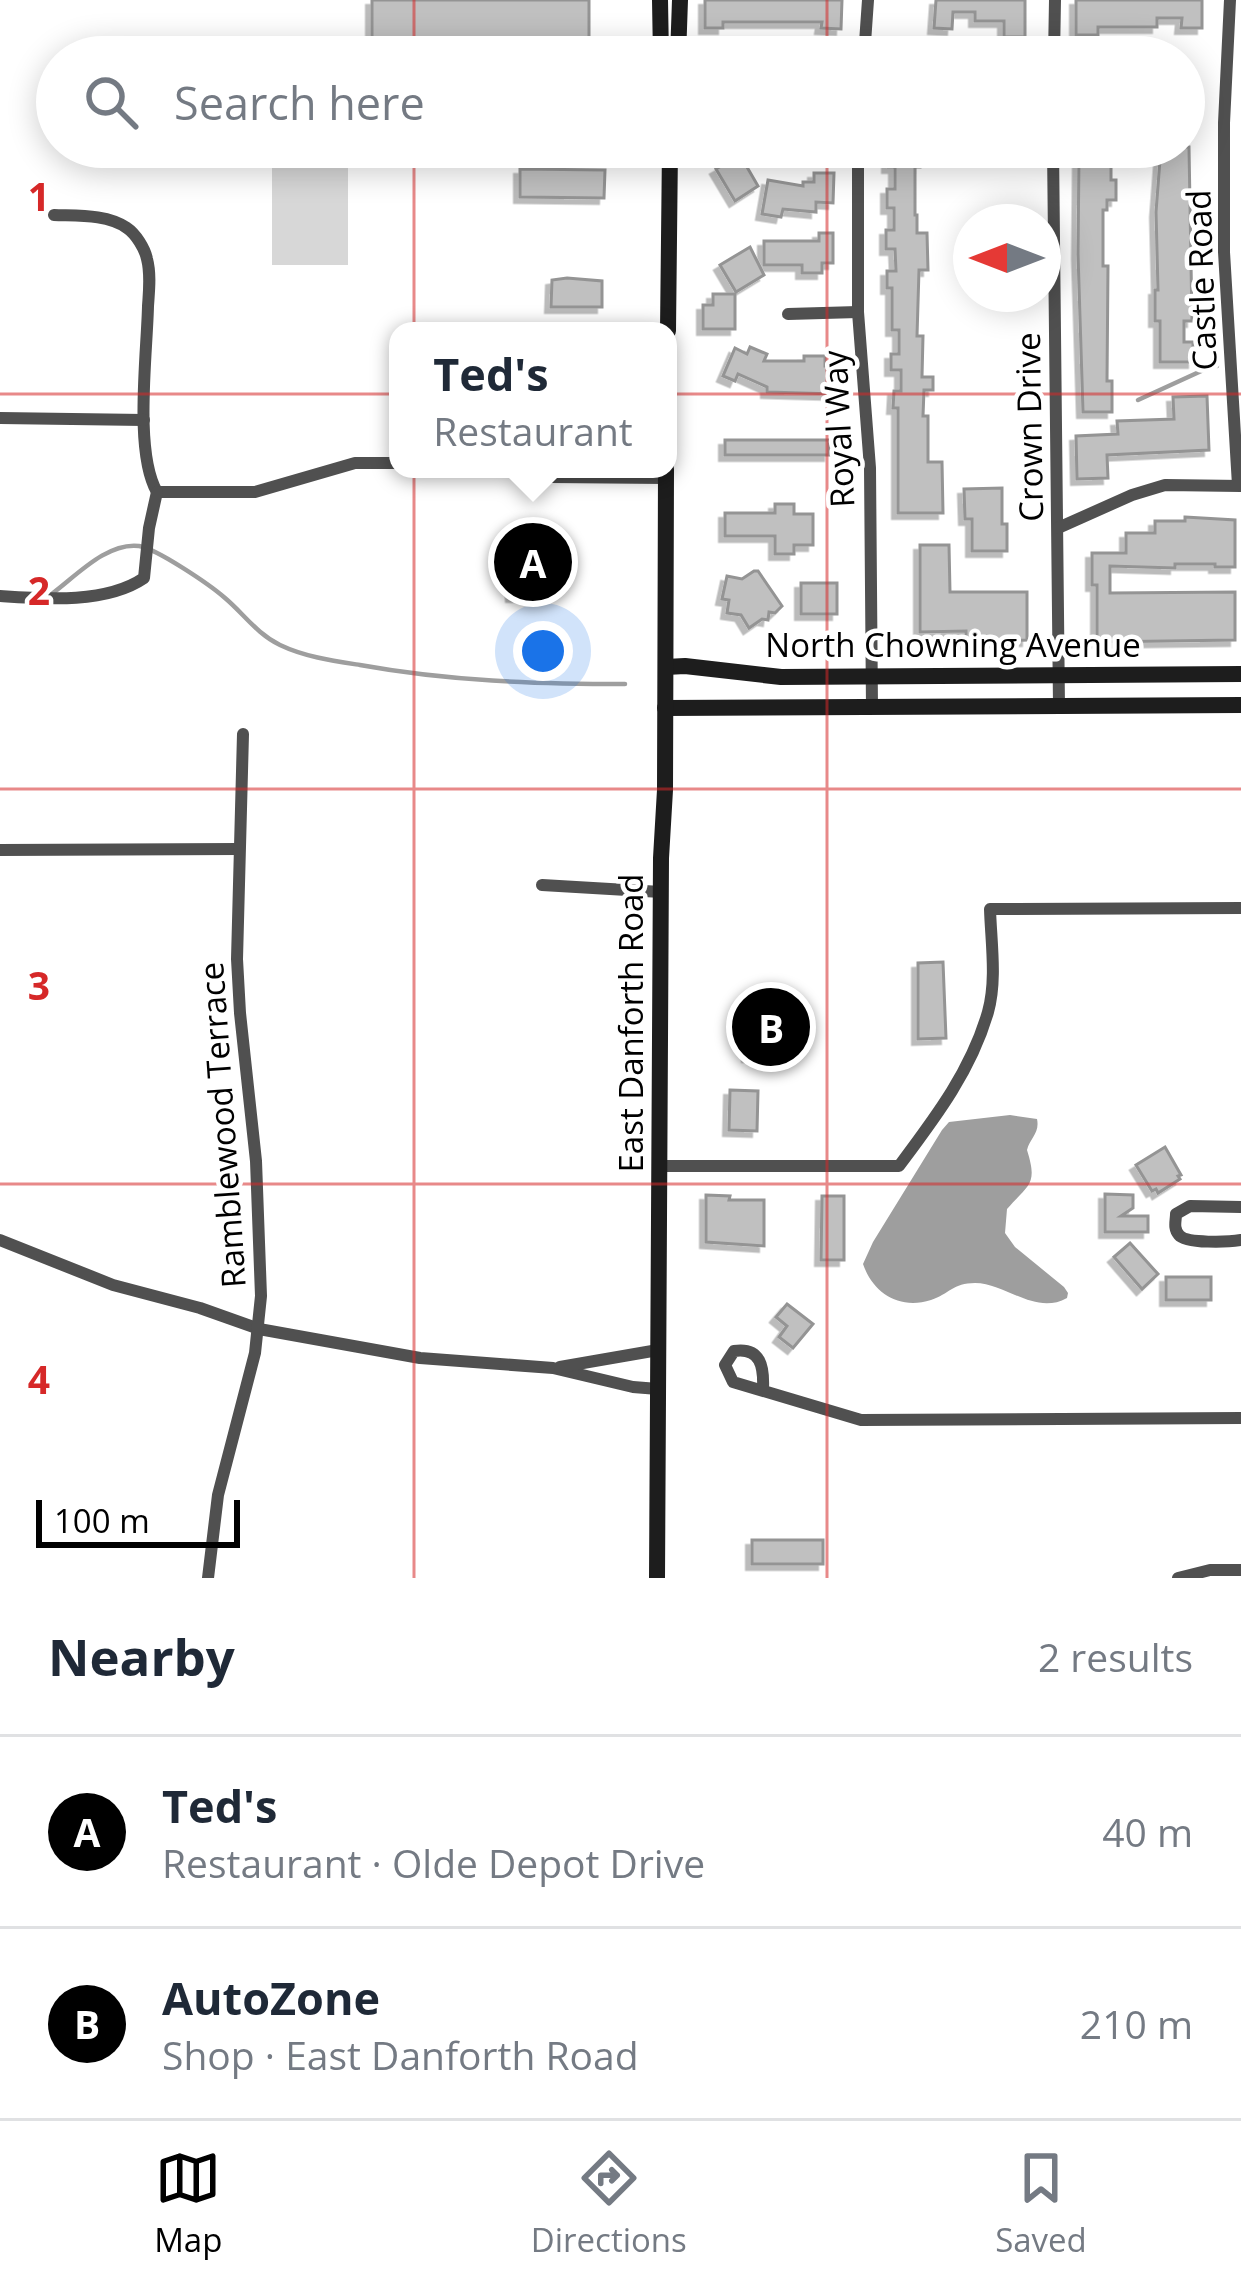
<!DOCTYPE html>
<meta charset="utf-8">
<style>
body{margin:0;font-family:"Open Sans",sans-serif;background:#f2f2f3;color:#1f2937}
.compass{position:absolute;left:953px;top:204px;width:108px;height:108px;border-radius:50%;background:#fff;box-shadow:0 6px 30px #0003;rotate:270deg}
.scale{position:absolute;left:36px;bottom:30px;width:204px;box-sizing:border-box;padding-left:12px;border:6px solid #000;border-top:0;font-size:33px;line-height:42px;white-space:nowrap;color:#000;-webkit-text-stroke:9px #fff;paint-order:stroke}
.you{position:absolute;left:543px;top:651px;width:42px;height:42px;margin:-30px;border:9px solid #fff;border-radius:50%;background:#1a73e8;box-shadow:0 0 0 18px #1a73e833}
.badge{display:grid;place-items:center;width:78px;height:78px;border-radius:50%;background:#000;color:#fff;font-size:39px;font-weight:700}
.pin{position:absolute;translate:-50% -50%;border:6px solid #fff;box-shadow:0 3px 12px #0006}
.popup{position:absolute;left:389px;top:322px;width:288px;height:156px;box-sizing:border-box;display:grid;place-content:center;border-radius:24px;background:#fff;filter:drop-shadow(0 3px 9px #0005);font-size:39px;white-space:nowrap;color:#747a83}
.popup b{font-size:45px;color:#1f2937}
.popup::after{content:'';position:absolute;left:50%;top:100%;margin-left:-24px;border:24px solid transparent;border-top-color:#fff}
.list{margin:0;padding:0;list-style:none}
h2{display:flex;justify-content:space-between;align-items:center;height:156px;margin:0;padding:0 48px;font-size:51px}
h2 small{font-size:39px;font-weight:400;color:#747a83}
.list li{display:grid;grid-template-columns:78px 1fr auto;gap:36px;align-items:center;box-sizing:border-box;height:192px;padding:0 48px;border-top:3px solid #e0e1e3}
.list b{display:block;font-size:45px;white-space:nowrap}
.list p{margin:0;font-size:39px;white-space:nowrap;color:#747a83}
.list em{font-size:39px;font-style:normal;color:#747a83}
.icon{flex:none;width:66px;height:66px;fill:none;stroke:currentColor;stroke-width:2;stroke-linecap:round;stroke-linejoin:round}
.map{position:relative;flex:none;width:1241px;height:1578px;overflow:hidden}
.search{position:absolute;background:#fff;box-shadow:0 6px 30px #0003;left:36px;right:36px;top:36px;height:132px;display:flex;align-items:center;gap:30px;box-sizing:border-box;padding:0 42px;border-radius:66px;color:#747a83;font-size:45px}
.sheet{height:540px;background:#fff}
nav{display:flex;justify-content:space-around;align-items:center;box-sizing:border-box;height:168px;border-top:3px solid #e0e1e3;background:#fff;font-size:33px;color:#747a83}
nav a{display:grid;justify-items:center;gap:6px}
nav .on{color:#000}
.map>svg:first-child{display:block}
.green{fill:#d7d7d7}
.water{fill:#9e9e9e}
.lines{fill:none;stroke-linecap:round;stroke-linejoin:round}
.stream{stroke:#9e9e9e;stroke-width:4.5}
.building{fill:#c0c0c0;stroke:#949494;stroke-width:3;filter:url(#shadow)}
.street{stroke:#505050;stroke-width:12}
.secondary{stroke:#1d1d1d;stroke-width:16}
.grid{fill:none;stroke:#d62828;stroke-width:3;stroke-opacity:0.55}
.labels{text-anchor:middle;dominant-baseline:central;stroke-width:9;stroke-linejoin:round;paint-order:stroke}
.street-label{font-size:33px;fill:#000;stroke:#fff}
.grid-label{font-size:39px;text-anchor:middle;font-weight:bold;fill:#d62828;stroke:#fff;stroke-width:9;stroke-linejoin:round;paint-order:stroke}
</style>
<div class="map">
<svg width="1241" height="1578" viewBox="0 0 1241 1578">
<defs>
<filter id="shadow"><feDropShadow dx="-5.5" dy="5.5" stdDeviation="0" flood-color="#0004"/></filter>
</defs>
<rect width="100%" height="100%" fill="#fff"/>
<rect class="green" x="272" y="147" width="76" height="118"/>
<path class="water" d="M 1010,1115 L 1037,1119 C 1040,1133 1030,1138 1027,1150 C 1038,1185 1029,1184 1007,1209 L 1005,1233 L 1015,1247 L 1064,1287 L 1068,1293 L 1067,1298 C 1035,1316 1006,1283 975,1283 C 953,1283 949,1294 931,1300 C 899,1310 873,1293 863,1264 L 873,1242 L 942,1130 L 949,1122 Z"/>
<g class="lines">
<g class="stream">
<polyline points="1138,400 1210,367 1217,366"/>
<path d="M 53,593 C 76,576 107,542 139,546 C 157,549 209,584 225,598 C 244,614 257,634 280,645 C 305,657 334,661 360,665 C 448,681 536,684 625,684"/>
</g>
</g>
<g class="building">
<polygon points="372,0 589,0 589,52 563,52 563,57 376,57 376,52 372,52"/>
<polygon points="705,0 842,0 841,29 821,28 822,22 723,22 723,28 705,28"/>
<polygon points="936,0 1025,0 1025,37 1004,37 1004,21 975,21 975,12 953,12 952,29 934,28"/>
<polygon points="1076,0 1202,0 1202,28 1181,28 1182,18 1157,18 1157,27 1098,27 1098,35 1076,35"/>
<polygon points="920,147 920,167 915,167 915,215 917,215 917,233 927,233 928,270 919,270 917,336 923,336 922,377 933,377 933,390 924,390 923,416 928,416 928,462 942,462 943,513 898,513 898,408 893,408 894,391 901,391 901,370 891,370 891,354 899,354 899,330 892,330 892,288 887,288 887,271 896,271 895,249 886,249 886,230 894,230 894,208 887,208 887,189 895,189 895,167 888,167 888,148"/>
<polygon points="1091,147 1111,147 1111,180 1116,180 1116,200 1107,200 1107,210 1103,210 1103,266 1108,266 1107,381 1112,381 1112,412 1083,412 1078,254 1079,154 1091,154"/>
<polygon points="1161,147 1189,147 1192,321 1184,321 1184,342 1193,342 1193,362 1160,362 1160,321 1155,321 1155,290 1158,290 1156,212"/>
<polygon points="740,155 758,186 735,201 716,169"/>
<polygon points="520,169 605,170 604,198 520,197"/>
<polygon points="814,173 834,173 833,203 816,202 816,212 783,209 781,217 762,214 768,180 803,186 803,182 814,182"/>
<polygon points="819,233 833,233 833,263 822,263 822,273 802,273 802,265 764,265 764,241 819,241"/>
<polygon points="750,247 764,275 736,292 720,265"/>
<polygon points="567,278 602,281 602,307 551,307 552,280"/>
<polygon points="713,294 735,294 735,329 703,329 703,305 713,305"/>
<polygon points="750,347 767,354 764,361 804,361 804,356 825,356 825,366 836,366 836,394 767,392 767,387 738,374 735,381 723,376 735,348 747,354"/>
<polygon points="1207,396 1209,450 1107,455 1108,478 1077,479 1076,436 1118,434 1117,421 1174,419 1173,397"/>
<rect x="725" y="440" width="104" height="15"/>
<polygon points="1002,488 1002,524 1007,524 1007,551 972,551 972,519 965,519 964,489"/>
<polygon points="775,504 794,504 794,514 813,514 813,545 794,545 794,554 775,554 775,536 725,536 725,513 775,513"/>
<polygon points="1185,517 1235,520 1235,567 1215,567 1215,564 1175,564 1175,568 1110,566 1110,593 1235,592 1235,640 1097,642 1097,585 1092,585 1092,553 1126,553 1126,533 1155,533 1155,521 1185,521"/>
<polygon points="536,526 546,526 546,539 558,539 558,588 535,588 535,596 512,596 508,536 536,536"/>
<polygon points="920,545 949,545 950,592 1027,592 1027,640 966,643 966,631 920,632"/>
<polygon points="754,571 758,571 782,606 775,613 769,612 768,620 762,619 749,628 741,615 727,613 729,600 722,599 727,576 742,579"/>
<rect x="801" y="583" width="36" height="31"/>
<polygon points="943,962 946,1038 918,1039 918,963"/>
<polygon points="749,998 793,998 793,1056 748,1056"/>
<polygon points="730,1090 758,1091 757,1131 729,1130"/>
<polygon points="1165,1147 1181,1175 1178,1176 1180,1179 1158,1193 1156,1189 1152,1191 1136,1165"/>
<polygon points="1105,1194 1133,1195 1133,1208 1121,1216 1148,1216 1148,1232 1105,1232"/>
<polygon points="706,1195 730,1196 729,1200 764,1200 764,1246 706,1242"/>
<polygon points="822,1196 844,1196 844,1260 821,1260"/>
<polygon points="1130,1243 1158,1274 1142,1289 1114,1257"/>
<rect x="1166" y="1277" width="45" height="23"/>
<polygon points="787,1304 813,1324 793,1348 779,1337 787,1326 776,1317"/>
<rect x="752" y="1540" width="71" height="24"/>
</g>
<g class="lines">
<g class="street">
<polyline points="1230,0 1224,123 1224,252 1238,485"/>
<polyline points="864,57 868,0"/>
<polyline points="1054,57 1055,0"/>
<polyline points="858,147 858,312 870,468 872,707"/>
<polyline points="1053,147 1059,706"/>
<path d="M 54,215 C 77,216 107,214 127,228 C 136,234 145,249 147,259 C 151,274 149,291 148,306 C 147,354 134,452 157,492"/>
<polyline points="788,314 858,312"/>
<polyline points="0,418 144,420"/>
<polyline points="498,469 551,477 666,478"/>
<polyline points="157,492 255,492 355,463 398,463"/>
<polyline points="1058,528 1132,495 1165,485 1241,486"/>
<path d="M 0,596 C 44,599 106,604 144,578 L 149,528 L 157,492"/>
<polyline points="0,850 239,849"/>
<polyline points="542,885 661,892"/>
<path d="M 659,1166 L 899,1166 C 935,1118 971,1071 988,1012 C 997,980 991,942 990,909 L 1241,908"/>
<path d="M 1241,1207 L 1190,1206 L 1176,1214 C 1176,1221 1173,1228 1179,1235 C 1186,1244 1229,1242 1241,1240"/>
<polyline points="0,1240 113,1285 200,1308 259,1329 420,1358 553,1368 633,1387 658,1389"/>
<polyline points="560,1367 658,1350"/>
<path d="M 763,1389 C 764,1367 761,1347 734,1351 L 725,1365 L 733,1382 L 861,1420 L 1241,1418"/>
<polyline points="208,1578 218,1495 255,1353 261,1296 256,1161 240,1013 237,959 243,734"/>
<polyline points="1178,1578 1210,1570 1241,1570"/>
</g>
<g class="secondary">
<polyline points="660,0 661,57"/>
<polyline points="678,57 680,0"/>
<polyline points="668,331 670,147"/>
<polyline points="666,667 685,666 781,677 1241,674"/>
<polyline points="665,708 1241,705"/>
<polyline points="657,1578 661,858 665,790 666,469"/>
</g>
</g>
<path class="grid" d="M 414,0 L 414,57M 827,0 L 827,57M 414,147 L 414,1578M 827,147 L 827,1578M 0,394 L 1241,394M 0,789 L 1241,789M 0,1184 L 1241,1184"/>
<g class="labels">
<g class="street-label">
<text transform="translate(1201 280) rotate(-92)">Castle Road</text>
<text transform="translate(1029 427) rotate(-91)">Crown Drive</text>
<text transform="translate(838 429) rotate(-93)">Royal Way</text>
<text x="953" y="644">North Chowning Avenue</text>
<text transform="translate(630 1023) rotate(-90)">East Danforth Road</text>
<text transform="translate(222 1125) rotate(-94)">Ramblewood Terrace</text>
</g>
</g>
<g class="grid-label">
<text x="39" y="211">1</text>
<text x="39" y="605">2</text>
<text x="39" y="1000">3</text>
<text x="39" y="1394">4</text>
</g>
</svg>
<svg class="compass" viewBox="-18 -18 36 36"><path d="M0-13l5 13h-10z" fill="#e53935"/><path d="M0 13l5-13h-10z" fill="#747a83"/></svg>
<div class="scale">100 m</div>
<div class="you"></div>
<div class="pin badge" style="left:533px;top:562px">A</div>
<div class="popup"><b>Ted's</b>Restaurant</div>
<div class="pin badge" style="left:771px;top:1027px">B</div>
<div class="search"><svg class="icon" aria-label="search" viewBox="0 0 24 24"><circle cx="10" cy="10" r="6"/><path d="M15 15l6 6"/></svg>Search here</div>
</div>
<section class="sheet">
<h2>Nearby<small>2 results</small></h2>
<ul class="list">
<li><span class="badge">A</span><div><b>Ted's</b><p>Restaurant · Olde Depot Drive</p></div><em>40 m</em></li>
<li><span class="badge">B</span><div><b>AutoZone</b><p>Shop · East Danforth Road</p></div><em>210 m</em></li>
</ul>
</section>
<nav>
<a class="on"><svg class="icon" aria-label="map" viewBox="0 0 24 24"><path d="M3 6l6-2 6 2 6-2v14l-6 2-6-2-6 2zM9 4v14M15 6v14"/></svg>Map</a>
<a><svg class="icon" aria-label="directions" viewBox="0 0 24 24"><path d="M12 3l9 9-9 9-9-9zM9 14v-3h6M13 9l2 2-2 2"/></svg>Directions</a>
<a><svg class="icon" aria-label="saved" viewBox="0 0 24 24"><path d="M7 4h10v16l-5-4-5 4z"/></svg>Saved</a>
</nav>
